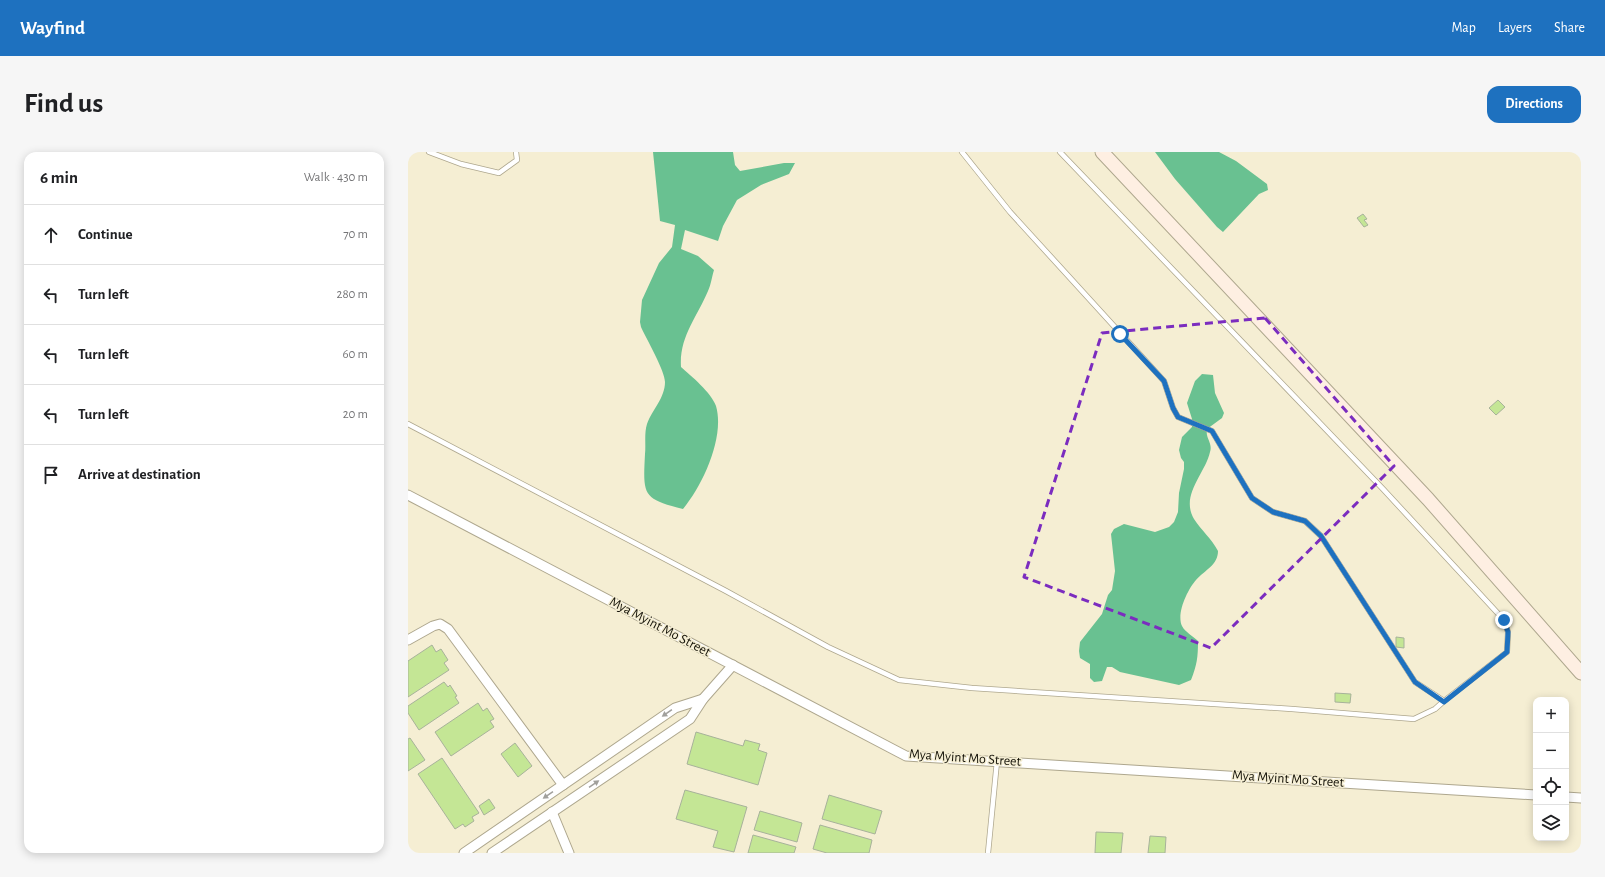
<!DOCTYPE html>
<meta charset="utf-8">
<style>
body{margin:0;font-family:"Alegreya Sans",sans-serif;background:#f6f6f6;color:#202124}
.controls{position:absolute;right:12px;bottom:12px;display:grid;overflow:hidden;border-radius:8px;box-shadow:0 2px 10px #0003}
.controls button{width:36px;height:36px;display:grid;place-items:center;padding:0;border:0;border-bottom:1px solid #e0e0e0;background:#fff;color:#202124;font:20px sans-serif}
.stop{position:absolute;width:12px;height:12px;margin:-9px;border:3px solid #1e71bf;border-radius:50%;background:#fff}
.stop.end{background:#1e71bf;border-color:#fff;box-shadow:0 1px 4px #0008}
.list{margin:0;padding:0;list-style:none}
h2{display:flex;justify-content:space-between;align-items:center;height:52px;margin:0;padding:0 16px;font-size:17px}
h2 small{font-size:13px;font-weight:400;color:#757577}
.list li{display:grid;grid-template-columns:26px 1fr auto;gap:12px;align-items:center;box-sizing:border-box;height:60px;padding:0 16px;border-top:1px solid #e0e0e0}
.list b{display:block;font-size:15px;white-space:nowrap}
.list em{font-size:13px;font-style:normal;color:#757577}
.icon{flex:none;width:22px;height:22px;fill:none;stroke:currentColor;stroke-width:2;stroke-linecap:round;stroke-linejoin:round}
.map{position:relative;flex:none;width:1173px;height:701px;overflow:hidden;border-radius:12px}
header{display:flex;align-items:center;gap:24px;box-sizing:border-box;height:56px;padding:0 20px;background:#1e71bf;color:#fff}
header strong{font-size:19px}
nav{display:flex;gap:22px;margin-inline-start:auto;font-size:14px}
.intro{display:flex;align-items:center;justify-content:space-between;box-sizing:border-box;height:96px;padding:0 24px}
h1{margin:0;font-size:28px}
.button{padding:10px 18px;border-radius:12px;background:#1e71bf;color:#fff;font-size:14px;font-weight:700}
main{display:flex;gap:24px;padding:0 24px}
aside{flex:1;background:#fff;border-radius:12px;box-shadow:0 2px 10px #0003}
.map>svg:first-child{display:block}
.water{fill:#69c191}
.building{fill:#c4e695;stroke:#a7b29a}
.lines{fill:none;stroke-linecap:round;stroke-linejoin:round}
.service-casing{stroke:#aea78e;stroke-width:6}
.minor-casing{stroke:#aea78e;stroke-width:11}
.secondary-casing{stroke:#aea78e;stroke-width:15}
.service{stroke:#fff;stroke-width:4.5}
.minor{stroke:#fff;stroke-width:9}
.secondary{stroke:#feefe2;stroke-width:13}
.oneway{fill:#a1a09c}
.route{stroke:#1e71bf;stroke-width:5}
.marked{fill:none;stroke:#7b2cbf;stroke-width:3;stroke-dasharray:8 5;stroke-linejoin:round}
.labels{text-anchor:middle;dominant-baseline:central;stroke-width:3;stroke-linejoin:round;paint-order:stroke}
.street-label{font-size:14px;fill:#141208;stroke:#f5eed3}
</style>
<header>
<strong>Wayfind</strong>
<nav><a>Map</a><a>Layers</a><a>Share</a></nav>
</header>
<div class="intro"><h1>Find us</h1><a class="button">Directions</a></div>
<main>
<aside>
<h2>6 min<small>Walk · 430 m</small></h2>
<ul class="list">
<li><svg class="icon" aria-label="ahead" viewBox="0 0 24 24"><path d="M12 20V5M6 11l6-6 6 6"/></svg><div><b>Continue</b></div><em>70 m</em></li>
<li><svg class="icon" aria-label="left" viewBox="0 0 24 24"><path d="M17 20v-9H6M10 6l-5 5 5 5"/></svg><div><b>Turn left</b></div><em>280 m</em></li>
<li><svg class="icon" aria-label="left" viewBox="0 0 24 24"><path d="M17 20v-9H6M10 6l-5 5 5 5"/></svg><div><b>Turn left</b></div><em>60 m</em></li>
<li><svg class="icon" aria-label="left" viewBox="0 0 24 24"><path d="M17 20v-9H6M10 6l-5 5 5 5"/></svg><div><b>Turn left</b></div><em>20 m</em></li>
<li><svg class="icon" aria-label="arrive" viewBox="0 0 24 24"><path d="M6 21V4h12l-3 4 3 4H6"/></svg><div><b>Arrive at destination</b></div></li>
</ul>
</aside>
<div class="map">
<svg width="1173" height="701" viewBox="0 0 1173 701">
<rect width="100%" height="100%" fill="#f5eed3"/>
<g class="water">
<path d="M 245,0 L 325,0 L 327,13 L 332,19 L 376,11 L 387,11 L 381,22 L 353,33 L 329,48 L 315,74 L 310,89 L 277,78 L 273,97 L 290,104 L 306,118 C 304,124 303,133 300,139 C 289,165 271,185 273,215 C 283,224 303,240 308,254 C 317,285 295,333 275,357 C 234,347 235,343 237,302 C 238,293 236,281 239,272 C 244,258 257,246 257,230 C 257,219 239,188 233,175 L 232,170 L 234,148 L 251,111 L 264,95 L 267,73 L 252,69 Z"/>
<polygon points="747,0 811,0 828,9 859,32 860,38 851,42 815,80 809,75 767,27"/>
<path d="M 794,222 L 805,223 L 807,241 L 816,261 L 814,266 L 799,277 C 797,286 805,291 802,300 C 797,322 772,343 786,367 C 793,378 804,387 810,399 C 810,413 797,418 788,428 C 780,437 768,461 774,474 C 777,480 785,484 790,489 C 790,505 789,513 783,528 L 771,533 L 712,520 L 704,515 L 699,515 L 694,529 L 686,530 L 682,526 L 682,512 L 672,506 L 671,499 L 672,490 L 694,462 L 700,443 L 704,438 L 707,419 L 703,382 L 706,377 L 716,372 L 747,380 L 761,375 L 766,370 L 770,360 L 771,341 L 776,317 L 776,310 L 773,306 L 771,298 L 774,285 L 784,275 L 784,267 L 779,251 L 787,229 Z"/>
</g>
<g class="building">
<polygon points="955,62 959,67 956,68 960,73 956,75 949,66"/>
<polygon points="1090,248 1097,255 1088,263 1081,256"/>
<polygon points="988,485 996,486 996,496 988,495"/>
<polygon points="24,493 28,500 33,497 40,508 36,511 41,518 0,545 0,509"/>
<polygon points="36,530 40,535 42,533 49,544 47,545 51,551 11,578 0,561 0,554"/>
<polygon points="927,541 943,542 942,551 927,550"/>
<polygon points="70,551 75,559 79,556 86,567 82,569 86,575 43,604 27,580"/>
<polygon points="288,580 335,594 337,588 352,592 350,598 359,601 350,633 279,612"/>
<polygon points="2,586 17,608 0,619 0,587"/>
<polygon points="107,591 124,614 110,625 93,602"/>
<polygon points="34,606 71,661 64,665 66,669 57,675 55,672 47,677 10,622"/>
<polygon points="277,638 339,655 326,700 305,695 310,679 268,667"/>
<polygon points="421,643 474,659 467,682 414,667"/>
<polygon points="81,647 87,656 76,663 71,654"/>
<polygon points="352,659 394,671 389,690 346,678"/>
<polygon points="412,673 464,688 461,701 419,701 405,697"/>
<polygon points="688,680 715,681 713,701 687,701"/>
<polygon points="345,683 388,695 386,701 340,701"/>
<polygon points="742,684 758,685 757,701 740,701"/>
</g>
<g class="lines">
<defs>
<g id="service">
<polyline points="21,0 53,12 91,21 109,8 108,0"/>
<polyline points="554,0 602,60 756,229 765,256 770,265 804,279 844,346 865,360 897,369 913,384 1007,530 1036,549 1099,500 1100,480 1096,468 975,337 652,0"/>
<polyline points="0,272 318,439 420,495 491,528 564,536 884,557 1006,567 1027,557 1036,549"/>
<polyline points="580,701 589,609"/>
</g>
<g id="minor">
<polyline points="0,343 498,604 1128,643"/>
<polyline points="0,488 25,474 32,472 40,477 155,633"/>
<polyline points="1158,645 1173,646"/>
<polyline points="144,660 161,701"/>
<polyline points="56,701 267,556 295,547"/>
<polyline points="84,701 282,567 295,547 325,513"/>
</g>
<polyline id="secondary" points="694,0 1020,347 1173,521"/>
</defs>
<use href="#service" class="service-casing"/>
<use href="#minor" class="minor-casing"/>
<use href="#secondary" class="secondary-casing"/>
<use href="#service" class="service"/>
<use href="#minor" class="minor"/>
<use href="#secondary" class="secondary"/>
</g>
<defs><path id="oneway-solid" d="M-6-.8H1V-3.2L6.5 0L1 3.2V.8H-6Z"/></defs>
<g class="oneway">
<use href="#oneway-solid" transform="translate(259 561) rotate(145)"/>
<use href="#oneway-solid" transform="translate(186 632) rotate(-34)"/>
<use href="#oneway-solid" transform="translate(140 643) rotate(146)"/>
</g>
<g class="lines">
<polyline class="route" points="712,182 756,229 765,256 770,265 804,279 844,346 865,360 897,369 913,384 1007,530 1036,550 1099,500 1100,480 1096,468"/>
</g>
<path class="marked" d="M 857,166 L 986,314 L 803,496 L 616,425 L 694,181 Z"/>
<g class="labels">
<g class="street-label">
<text transform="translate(252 475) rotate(28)">Mya Myint Mo Street</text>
<text transform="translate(557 606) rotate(4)">Mya Myint Mo Street</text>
<text transform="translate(880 627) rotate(4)">Mya Myint Mo Street</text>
</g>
</g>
</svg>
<div class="controls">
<button>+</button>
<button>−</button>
<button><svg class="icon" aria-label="locate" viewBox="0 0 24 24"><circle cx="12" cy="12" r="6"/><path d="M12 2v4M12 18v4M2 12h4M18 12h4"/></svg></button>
<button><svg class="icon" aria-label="layers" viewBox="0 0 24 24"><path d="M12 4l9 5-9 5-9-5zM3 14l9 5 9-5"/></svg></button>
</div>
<div class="stop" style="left:712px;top:182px"></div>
<div class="stop end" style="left:1096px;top:468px"></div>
</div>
</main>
